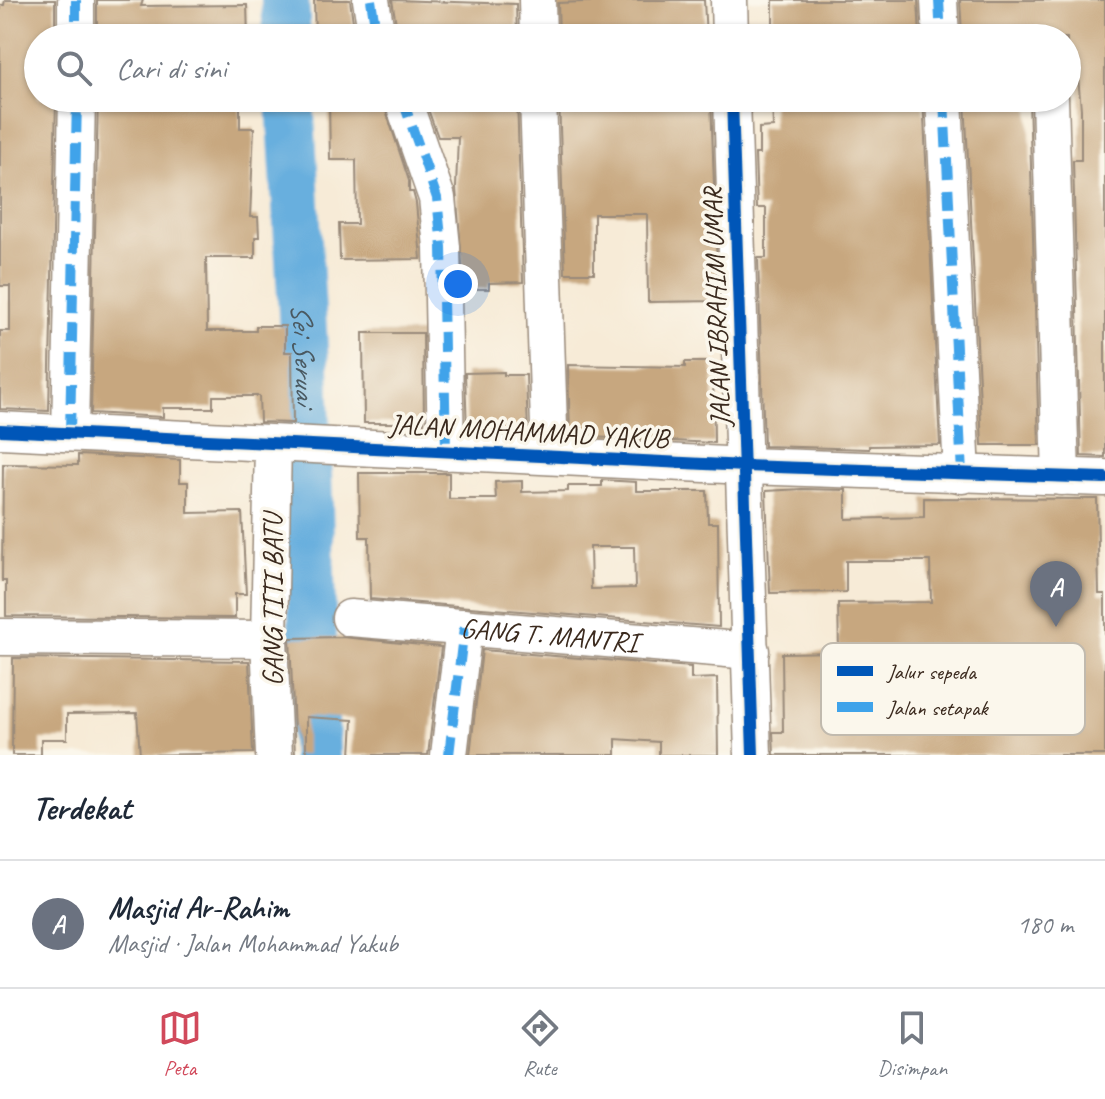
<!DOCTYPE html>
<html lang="id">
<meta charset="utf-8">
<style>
body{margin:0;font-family:Caveat,sans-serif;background:#f2f2f3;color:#1f2937}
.you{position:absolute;left:458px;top:284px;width:28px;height:28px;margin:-20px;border:6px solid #fff;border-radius:50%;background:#1a73e8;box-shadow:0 0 0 12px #1a73e833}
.badge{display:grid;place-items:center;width:52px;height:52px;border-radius:50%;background:#d1495b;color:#fff;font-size:26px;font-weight:700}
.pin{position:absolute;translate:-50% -66px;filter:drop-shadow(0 2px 4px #0008)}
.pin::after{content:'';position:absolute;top:42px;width:28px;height:24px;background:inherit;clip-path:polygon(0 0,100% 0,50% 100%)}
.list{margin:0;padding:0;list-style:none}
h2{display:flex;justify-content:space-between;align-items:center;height:104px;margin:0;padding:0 32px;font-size:34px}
h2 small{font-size:26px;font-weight:400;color:#747a83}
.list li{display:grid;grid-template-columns:52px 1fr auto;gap:24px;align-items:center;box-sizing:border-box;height:128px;padding:0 32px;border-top:2px solid #e0e1e3}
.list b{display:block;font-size:30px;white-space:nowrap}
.list p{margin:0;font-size:26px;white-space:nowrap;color:#747a83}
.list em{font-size:26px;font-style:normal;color:#747a83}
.icon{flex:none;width:44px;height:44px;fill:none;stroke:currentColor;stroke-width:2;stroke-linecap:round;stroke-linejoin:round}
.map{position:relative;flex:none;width:1105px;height:755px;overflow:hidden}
.search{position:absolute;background:#fff;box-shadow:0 2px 6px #0004;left:24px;right:24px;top:24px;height:88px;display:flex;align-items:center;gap:20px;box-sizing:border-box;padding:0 28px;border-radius:44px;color:#747a83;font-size:30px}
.sheet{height:232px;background:#fff}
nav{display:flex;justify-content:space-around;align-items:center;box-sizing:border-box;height:112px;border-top:2px solid #e0e1e3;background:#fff;font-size:22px;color:#747a83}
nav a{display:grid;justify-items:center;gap:4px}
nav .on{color:#d1495b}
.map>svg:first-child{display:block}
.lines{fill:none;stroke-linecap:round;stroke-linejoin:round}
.river{stroke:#67afde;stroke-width:48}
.building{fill:#c7a77f;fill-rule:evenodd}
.minor-casing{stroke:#998a7a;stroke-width:39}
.minor{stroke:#fff;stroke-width:36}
.quiet{stroke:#3fa3ea;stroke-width:10;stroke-dasharray:20 10;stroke-linecap:butt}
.cycleway-casing{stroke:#fbf7ec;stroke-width:17}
.cycleway{stroke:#0057b8;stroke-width:12}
.labels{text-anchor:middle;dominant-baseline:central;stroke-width:7;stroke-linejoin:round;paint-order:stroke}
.street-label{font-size:28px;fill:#3b2a1e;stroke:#fbf7ec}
.water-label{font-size:30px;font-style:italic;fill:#4a5961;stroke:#fbf7ec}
.key{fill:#fbf7ec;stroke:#c1baae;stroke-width:2}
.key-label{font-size:22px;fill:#3b2a1e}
</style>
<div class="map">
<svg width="1105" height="755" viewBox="0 0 1105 755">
<rect width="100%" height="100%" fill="#fbf7ec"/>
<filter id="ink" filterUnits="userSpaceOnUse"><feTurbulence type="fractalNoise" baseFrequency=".0125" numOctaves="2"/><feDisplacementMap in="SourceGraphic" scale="16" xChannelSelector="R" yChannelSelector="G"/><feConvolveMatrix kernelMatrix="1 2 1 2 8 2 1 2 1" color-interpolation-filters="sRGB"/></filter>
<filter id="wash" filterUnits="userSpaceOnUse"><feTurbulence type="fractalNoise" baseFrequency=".006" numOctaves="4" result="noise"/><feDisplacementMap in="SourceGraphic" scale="32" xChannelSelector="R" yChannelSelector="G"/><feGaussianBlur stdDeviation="1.8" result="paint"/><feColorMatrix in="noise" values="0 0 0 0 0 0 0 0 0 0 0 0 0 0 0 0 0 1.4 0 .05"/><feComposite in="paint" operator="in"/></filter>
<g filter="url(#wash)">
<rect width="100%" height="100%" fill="#f7ebd7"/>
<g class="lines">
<g class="river">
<polyline points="285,0 287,38"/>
<path id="s1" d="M 290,98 L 305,366 L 316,755"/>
</g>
</g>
<g id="blocks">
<g class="building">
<polygon points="5,0 55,0 55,38 38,38 38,98 56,98 49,411 0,409 0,331 10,331 10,286 0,286 0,5 4,5"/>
<polygon points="97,0 143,0 141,6 247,5 248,38 97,38"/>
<polygon points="314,0 350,0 355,36 315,37"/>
<polygon points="392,0 516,4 517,38 404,38 398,36"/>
<polygon points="632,0 704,0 706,38 559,38 558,3"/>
<polygon points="773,0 918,0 920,37 773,38"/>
<polygon points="960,0 1105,0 1105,457 1081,456 1073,160 1081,160 1081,109 1078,77 1067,77 1067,38 999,38 999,33 962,34"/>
<polygon points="98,98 240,98 240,128 254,128 250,217 258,217 259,237 255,237 255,258 206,258 207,331 256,331 256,326 285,326 285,352 292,352 293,423 260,422 259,396 213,396 213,408 163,408 163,417 91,413"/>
<polygon points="424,98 517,98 523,282 489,283 489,289 464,289 456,188 458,137 438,137"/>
<polygon points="559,98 711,98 718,301 648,302 647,214 594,214 594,273 565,273"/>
<polygon points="772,98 923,98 940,445 869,446 869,449 764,446 758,258 766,258 766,208 757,208 755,154 759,154 759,128 773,127"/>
<polygon points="965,98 1029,98 1039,445 982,445"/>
<polygon points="382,99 409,181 409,192 413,192 416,203 421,259 340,260 339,224 357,224 356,160 330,160 329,100"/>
<polygon points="363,333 423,333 424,423 364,423"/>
<polygon points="685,362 713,362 714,443 570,436 568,365 685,367"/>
<polygon points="504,372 504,375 526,375 528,434 467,432 465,373"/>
<polygon points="78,455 180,460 180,482 188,482 188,513 242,512 246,594 235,594 235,618 6,616 6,581 2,581 3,464 78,465"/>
<path d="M 359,473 L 449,473 L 449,499 L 496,499 L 495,482 L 522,481 L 522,492 L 568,491 L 568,486 L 602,486 L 602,480 L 636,482 L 636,491 L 707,491 L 708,523 L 718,523 L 719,627 L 370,599 L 369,537 L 360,537 ZM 590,547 L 634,547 L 635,588 L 591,589 Z"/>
<polygon points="802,489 846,490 846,519 924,517 924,498 1097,499 1099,594 1105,594 1105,755 774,755 773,732 783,732 782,653 839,652 838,603 931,602 930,561 846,561 846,592 770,593 766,491"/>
<polygon points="342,637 441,647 428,755 351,755 353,720 306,717 306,755 295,755 290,638"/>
<polygon points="482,650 691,667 691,679 717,678 718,755 659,755 659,742 616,739 616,755 470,755"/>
<polygon points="13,658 249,661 253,753 140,755 137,713 67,714 67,739 41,739 41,755 12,755"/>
</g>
</g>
</g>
<g filter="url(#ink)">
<use href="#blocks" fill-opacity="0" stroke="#998a7a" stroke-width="2"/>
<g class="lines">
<defs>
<g id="minor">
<polyline points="76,0 76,38"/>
<polyline points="371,0 377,38"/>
<polyline points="537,0 538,38"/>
<polyline points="729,0 730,38"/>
<polyline points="939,0 941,38"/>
<polyline points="402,98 437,198 442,247 446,452"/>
<polyline points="538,98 550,456"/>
<polyline points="732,98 753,755"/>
<polyline points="944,98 962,475"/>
<polyline points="1050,98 1061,477"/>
<polyline points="0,430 746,466 1105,478"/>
<polyline points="70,433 77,98"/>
<polyline points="273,444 269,639 274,755"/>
<path id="s2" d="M 350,618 L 751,651"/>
<polyline points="0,637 269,639"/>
<polyline points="449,755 464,627"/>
</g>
</defs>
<use href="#minor" class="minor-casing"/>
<use href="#minor" class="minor"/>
<g class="quiet">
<polyline points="76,0 76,38"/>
<polyline points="371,0 377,38"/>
<polyline points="939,0 941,38"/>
<polyline points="402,98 437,198 442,247 446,452"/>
<polyline points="944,98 962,475"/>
<polyline points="70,433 77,98"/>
<polyline points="449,755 464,627"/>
</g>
<defs>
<g id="cycleway">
<polyline points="732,98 753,755"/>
<polyline points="0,430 746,466 1105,478"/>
</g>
</defs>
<use href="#cycleway" class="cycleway-casing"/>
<use href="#cycleway" class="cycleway"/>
</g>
</g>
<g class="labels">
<g class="street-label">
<text transform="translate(716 307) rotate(-92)">JALAN IBRAHIM UMAR</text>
<text transform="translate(529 431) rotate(3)">JALAN MOHAMMAD YAKUB</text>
<text transform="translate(272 600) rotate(-90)">GANG TITI BATU</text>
<text stroke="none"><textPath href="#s2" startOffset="200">GANG T. MANTRI</textPath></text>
</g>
<g class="water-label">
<text stroke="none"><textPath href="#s1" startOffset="256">Sei Seruai</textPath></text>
</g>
</g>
<rect x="821" y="643" width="264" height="92" rx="12" class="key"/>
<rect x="837" y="666" width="36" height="10" fill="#0057b8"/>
<rect x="837" y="702" width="36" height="10" fill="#3fa3ea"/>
<g class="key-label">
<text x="887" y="679">Jalur sepeda</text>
<text x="887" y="715">Jalan setapak</text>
</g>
</svg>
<div class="you"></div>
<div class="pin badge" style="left:1056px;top:627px;background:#6b7280">A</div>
<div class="search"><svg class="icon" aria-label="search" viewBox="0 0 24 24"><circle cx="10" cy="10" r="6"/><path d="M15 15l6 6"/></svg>Cari di sini</div>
</div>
<section class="sheet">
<h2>Terdekat<small></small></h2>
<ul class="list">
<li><span class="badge" style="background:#6b7280">A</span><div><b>Masjid Ar-Rahim</b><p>Masjid · Jalan Mohammad Yakub</p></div><em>180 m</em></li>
</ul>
</section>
<nav>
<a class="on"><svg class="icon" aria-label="map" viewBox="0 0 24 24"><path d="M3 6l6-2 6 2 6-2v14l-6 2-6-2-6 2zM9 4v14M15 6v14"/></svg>Peta</a>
<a><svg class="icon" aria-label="directions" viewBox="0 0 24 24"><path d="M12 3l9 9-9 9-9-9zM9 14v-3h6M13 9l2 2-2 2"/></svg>Rute</a>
<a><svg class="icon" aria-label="saved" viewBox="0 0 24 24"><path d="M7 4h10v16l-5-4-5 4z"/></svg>Disimpan</a>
</nav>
